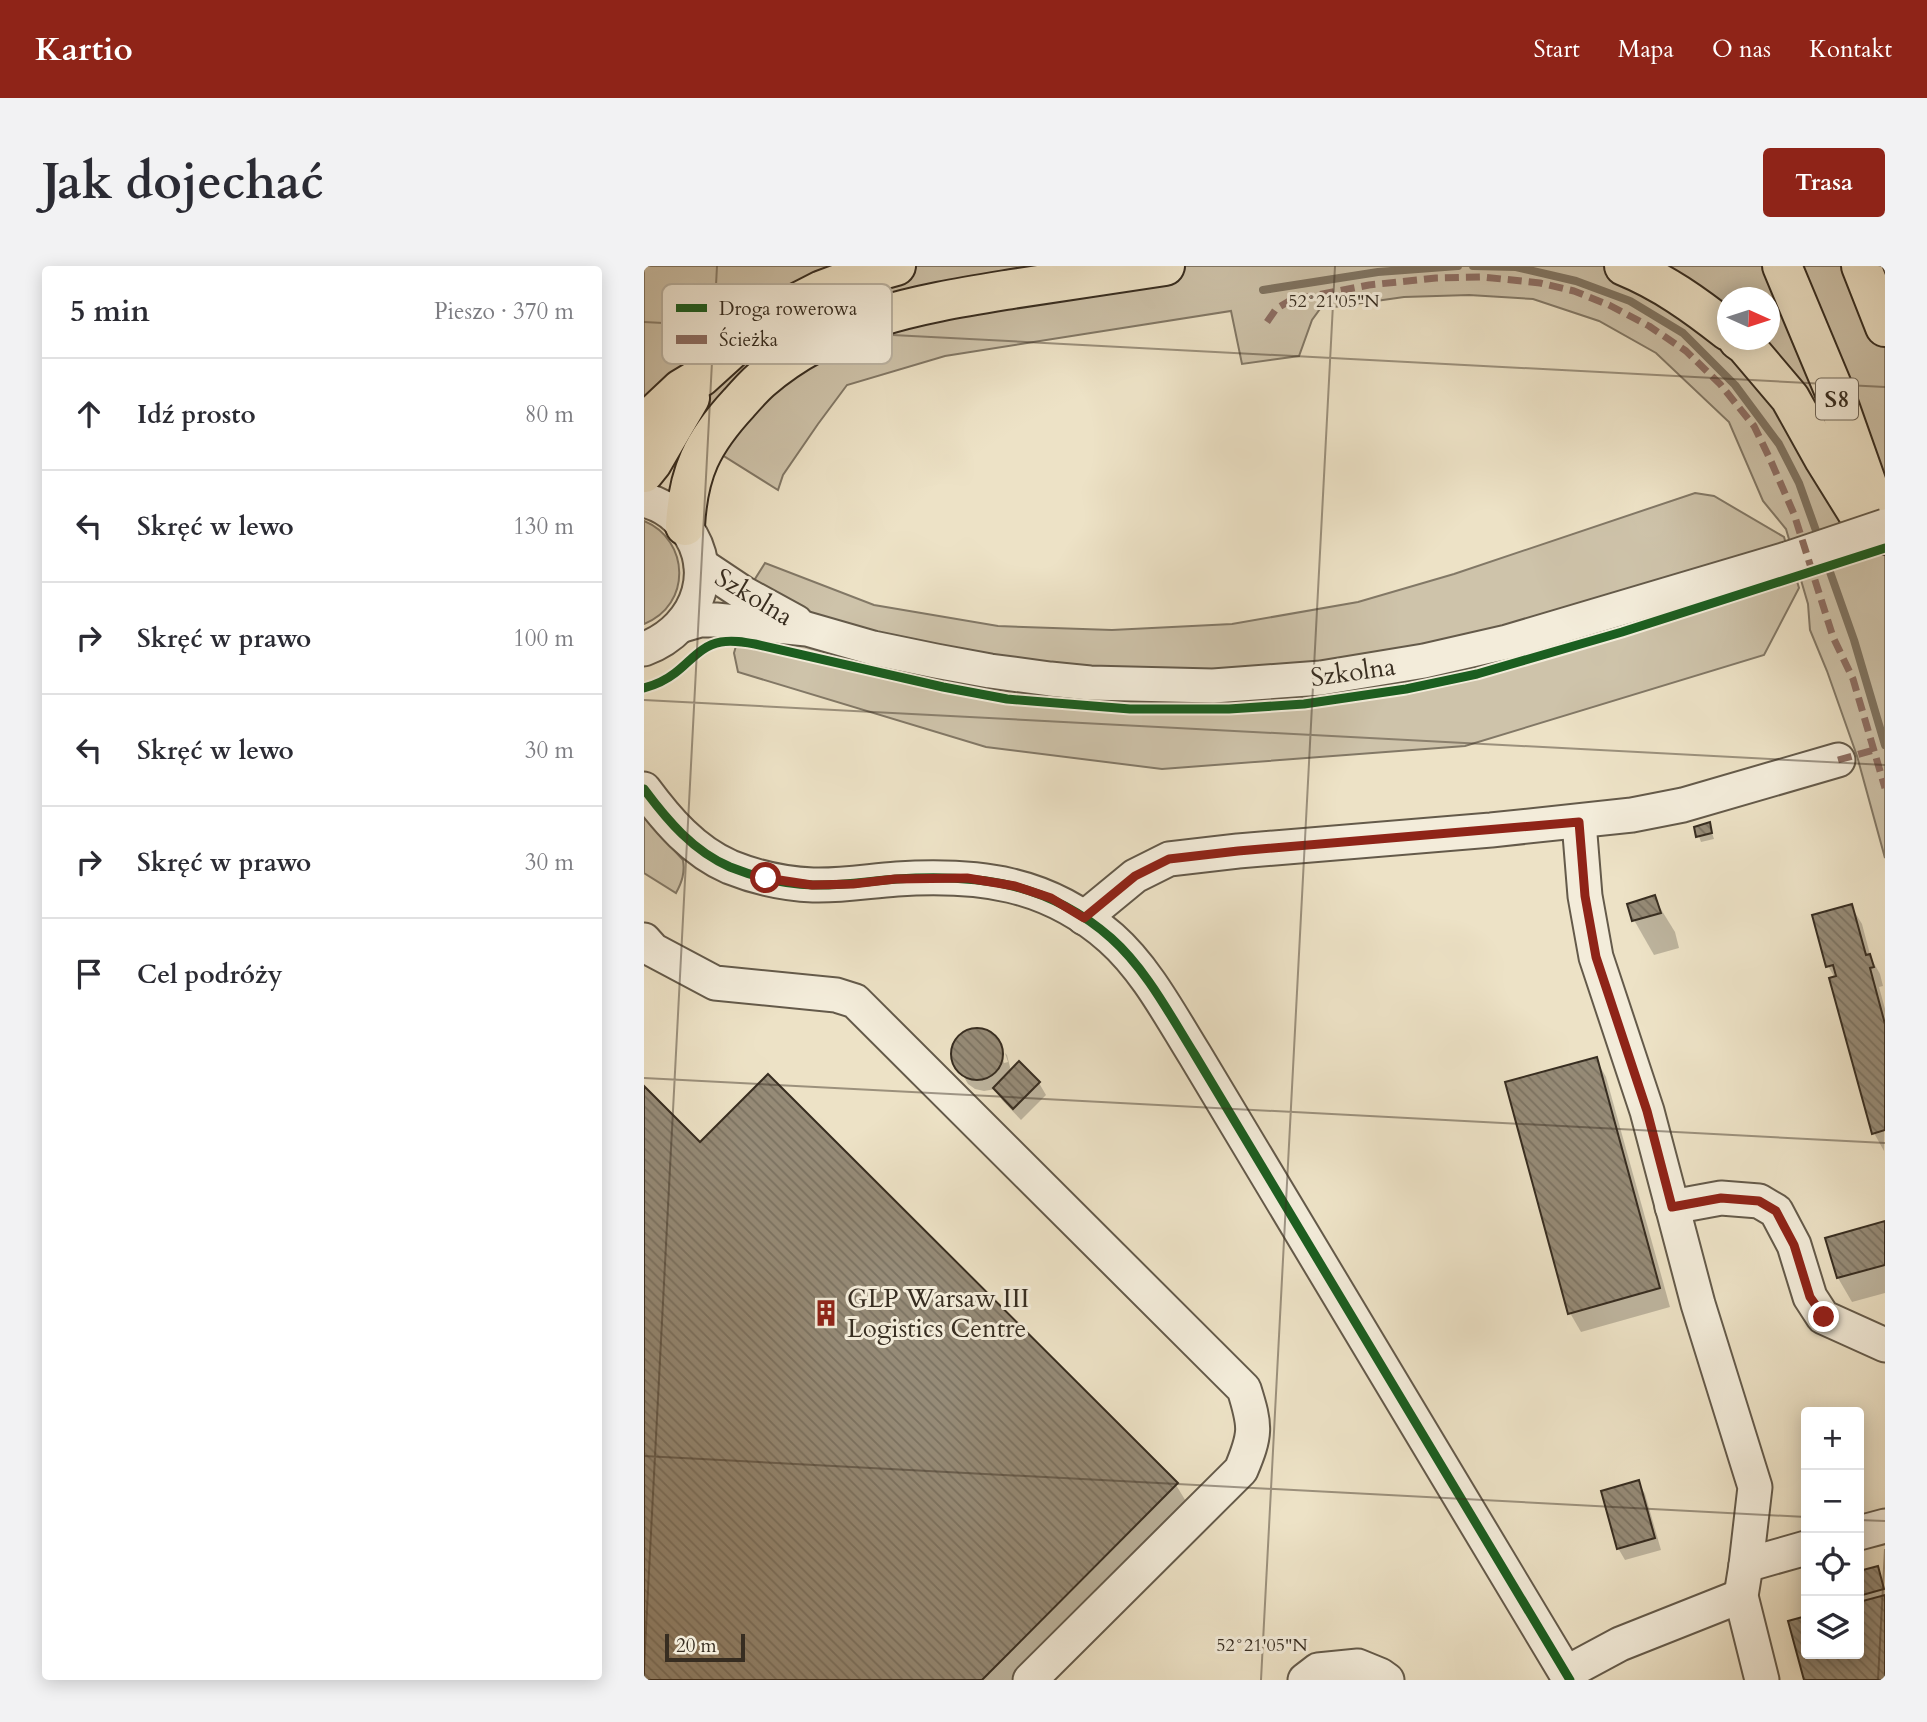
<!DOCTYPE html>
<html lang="pl">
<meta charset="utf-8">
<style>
body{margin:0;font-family:Cardo,serif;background:#f2f2f3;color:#2b2b33}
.controls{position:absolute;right:21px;bottom:21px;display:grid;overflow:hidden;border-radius:7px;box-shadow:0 4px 18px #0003}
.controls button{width:63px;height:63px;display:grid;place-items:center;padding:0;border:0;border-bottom:2px solid #e1e1e2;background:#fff;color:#2b2b33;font:35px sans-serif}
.compass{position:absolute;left:1073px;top:21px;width:63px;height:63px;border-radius:50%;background:#fff;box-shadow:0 4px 18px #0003;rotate:93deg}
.scale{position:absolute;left:21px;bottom:18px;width:80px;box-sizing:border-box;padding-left:7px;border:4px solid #372d21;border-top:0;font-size:19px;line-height:24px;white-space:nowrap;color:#372d21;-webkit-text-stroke:5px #f3ecda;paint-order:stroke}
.stop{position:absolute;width:21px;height:21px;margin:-16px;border:5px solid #8f2418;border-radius:50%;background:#fff}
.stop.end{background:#8f2418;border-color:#fff;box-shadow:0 2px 7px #0008}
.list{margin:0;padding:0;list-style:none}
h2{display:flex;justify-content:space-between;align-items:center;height:91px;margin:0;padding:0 28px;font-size:30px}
h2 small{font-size:23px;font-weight:400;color:#7c7c81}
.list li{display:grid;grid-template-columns:46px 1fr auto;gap:21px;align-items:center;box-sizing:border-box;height:112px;padding:0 28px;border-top:2px solid #e1e1e2}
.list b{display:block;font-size:26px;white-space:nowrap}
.list em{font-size:23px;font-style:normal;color:#7c7c81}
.icon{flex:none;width:38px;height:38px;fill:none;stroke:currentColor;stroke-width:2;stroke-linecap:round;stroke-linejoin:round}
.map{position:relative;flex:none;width:1241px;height:1414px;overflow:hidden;border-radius:7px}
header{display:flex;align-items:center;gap:42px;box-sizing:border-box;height:98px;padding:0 35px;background:#8f2418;color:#fff}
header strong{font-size:33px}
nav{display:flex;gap:38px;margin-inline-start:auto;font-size:24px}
.intro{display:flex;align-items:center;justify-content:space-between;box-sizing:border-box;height:168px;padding:0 42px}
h1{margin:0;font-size:49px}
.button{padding:18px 32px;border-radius:7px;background:#8f2418;color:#fff;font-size:24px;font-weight:700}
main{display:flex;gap:42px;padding:0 42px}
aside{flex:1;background:#fff;border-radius:7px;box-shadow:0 4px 18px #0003}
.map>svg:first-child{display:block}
.grass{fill:#cec3aa;stroke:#827866;stroke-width:2;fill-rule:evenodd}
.shadow{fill:#0003}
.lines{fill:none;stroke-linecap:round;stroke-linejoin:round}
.stream{stroke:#7f7462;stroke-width:8}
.building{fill:url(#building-back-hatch);stroke:#372d21;stroke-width:2}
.minor-casing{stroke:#645a4a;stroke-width:37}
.highway-casing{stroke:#372d21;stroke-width:42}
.minor{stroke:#f3ecda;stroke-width:33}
.highway{stroke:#ede2c6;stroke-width:38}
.minor-bridge-casing{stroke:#645a4a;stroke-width:37;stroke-linecap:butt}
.minor-bridge{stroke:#f3ecda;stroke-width:33}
.quiet{stroke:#8d6e63;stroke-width:7;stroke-dasharray:14 7;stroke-linecap:butt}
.cycleway-casing{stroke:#f3ecda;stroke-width:13}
.cycleway{stroke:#1b5e20;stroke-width:9}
.route{stroke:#8f2418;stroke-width:9}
.ticks{fill:none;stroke:#372d21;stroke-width:2;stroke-opacity:0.45}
.labels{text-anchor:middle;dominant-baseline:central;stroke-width:6;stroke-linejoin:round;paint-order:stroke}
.shield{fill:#f3ecda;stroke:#6f6658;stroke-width:2}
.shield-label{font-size:24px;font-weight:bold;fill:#372d21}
.street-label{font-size:26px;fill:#372d21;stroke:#f3ecda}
.poi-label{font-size:26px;fill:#372d21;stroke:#f3ecda;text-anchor:start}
.key{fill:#f3ecda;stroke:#bbb3a2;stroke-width:2}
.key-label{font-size:19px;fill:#372d21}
.ticks-label{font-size:18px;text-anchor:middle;fill:#372d21;stroke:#f3ecda;stroke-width:6;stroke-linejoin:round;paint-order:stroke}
</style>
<header>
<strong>Kartio</strong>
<nav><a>Start</a><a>Mapa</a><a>O nas</a><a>Kontakt</a></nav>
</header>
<div class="intro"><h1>Jak dojechać</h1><a class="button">Trasa</a></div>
<main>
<aside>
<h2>5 min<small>Pieszo · 370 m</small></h2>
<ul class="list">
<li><svg class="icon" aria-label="ahead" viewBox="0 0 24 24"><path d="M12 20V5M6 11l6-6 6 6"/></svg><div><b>Idź prosto</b></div><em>80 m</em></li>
<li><svg class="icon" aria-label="left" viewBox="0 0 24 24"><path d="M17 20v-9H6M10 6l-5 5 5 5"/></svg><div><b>Skręć w lewo</b></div><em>130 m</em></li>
<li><svg class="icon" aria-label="right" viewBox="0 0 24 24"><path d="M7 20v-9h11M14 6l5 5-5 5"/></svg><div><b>Skręć w prawo</b></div><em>100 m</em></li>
<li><svg class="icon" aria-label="left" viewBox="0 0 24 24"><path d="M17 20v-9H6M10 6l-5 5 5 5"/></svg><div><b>Skręć w lewo</b></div><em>30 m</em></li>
<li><svg class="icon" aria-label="right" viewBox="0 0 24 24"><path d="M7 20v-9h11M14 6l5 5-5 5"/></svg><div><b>Skręć w prawo</b></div><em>30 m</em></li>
<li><svg class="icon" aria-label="arrive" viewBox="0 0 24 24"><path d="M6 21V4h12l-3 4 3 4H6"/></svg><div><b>Cel podróży</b></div></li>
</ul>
</aside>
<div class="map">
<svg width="1241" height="1414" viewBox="0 0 1241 1414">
<defs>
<pattern id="building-back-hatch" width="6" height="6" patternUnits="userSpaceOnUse" patternTransform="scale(1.75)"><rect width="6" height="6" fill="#968b77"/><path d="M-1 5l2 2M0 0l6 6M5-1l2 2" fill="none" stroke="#7b7261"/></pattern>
</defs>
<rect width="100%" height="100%" fill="#ede2c6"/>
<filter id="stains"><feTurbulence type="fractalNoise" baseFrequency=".00286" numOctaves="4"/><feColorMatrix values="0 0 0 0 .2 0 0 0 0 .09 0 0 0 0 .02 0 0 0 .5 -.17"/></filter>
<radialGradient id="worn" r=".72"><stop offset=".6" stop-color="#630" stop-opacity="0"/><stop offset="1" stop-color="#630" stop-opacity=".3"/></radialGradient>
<g class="grass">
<path d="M 0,0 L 1241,0 L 1241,592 L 1213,490 L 1183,405 L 1166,364 L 1164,338 L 1142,263 L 1119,235 L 1085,156 L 1012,87 L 955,55 L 889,33 L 825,29 L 760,31 L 676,43 L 668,54 L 655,90 L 598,98 L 587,45 L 301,90 L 203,119 L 174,158 L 139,209 L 134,224 L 3,142 L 0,143 ZM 1084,32 L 1126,32 L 1126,74 L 1084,74 Z"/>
<polygon points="1051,227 1070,230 1140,271 1155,322 1120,389 821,480 518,503 342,481 94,406 90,387 111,313 121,297 230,339 354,360 468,364 588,358 714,336 810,308"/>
<path d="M 0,255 C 46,274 48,339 0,358 Z"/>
<path d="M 0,551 L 39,594 C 41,607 38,616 32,627 L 0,607 Z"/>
</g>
<g class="shadow">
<polygon points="1065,558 1070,573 1057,576 1052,562"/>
<polygon points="1010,632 1031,666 1035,682 1010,689 990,654"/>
<polygon points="1207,640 1218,658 1227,692 1236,708 1239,720 1235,721 1241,743 1240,885 1230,867 1191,712 1184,700"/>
<polygon points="329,764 339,764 349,768 355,776 360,797 364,796 361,787 363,789 366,801 365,808 375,797 395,817 402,829 377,854 358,834 352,823 340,825 331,823 324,818 309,792 312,776 321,768"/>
<polygon points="952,793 962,811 1026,1041 937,1066 926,1047"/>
<polygon points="0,823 56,879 532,1219 543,1237 367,1414 0,1414"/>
<polygon points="1241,957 1241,1027 1208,1036 1194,1012 1184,973"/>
<polygon points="994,1216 1001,1228 1017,1284 981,1294 974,1282"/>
<polygon points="1233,1302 1241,1324 1241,1414 1162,1414 1146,1357 1162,1352 1162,1388 1215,1388 1215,1307"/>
</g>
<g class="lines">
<g class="stream">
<polyline points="829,0 872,1 932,15 986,35 1039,67 1091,119 1135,178 1155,217 1175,273"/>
<polyline points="619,24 734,6 814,0"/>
<polyline points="1180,289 1210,374 1241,479"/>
</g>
</g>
<g class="building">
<polygon points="1066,556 1068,567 1052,571 1050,561"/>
<polygon points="1011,629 1017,647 988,655 983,638"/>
<polygon points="1208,638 1222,689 1226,688 1230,701 1226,702 1241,758 1241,864 1228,868 1185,712 1192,710 1189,699 1182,701 1168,649"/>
<circle cx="333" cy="788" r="26"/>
<polygon points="953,791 1016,1022 924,1048 861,816"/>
<polygon points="375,795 396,816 369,843 349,822"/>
<polygon points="124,808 534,1217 338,1414 0,1414 0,820 56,876"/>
<polygon points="1241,955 1241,999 1193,1012 1181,972"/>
<polygon points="995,1214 1011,1272 973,1283 957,1225"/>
<polygon points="1234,1300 1240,1323 1215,1330 1215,1305"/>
<polygon points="1241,1329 1241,1414 1160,1414 1144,1355 1162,1350 1162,1388 1215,1388 1215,1336"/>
</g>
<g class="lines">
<defs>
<g id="minor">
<path d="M 0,234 C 12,237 24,243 33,252 C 78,296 57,362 0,383"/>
<polyline points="57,299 99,327 152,356"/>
<polyline points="39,359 56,354 72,354 163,363 229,382 292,395 346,405 406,413 446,417 569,420 677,412 780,395 863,376 1146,292"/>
<path d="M 0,523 C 23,554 49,585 86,601 C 111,611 141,618 169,619 C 197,620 225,615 253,613 C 335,608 403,616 467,672 C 502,703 526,749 551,789 L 926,1414"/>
<polyline points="935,556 941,630 952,691 1003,845 1054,1038 1111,1221 1102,1299 1097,1330 1118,1414"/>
<polyline points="440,652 491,610 525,593 594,585 847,564 988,549 1039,539 1194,494"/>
<path d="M 0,674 L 9,684 L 71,717 L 192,729 L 211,735 L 600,1123 C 612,1161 612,1168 597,1204 L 386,1414"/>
<polyline points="1028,941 1077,932 1115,935 1132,945 1150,979 1166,1031 1179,1051 1241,1079"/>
<polyline points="1215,1267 1241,1260"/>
<polyline points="1102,1299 1162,1282"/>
<polyline points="922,1407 976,1378 1097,1330"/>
<polyline points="661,1414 674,1404 714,1400 736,1409 743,1414"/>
</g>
<g id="highway">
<path d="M 980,0 C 1019,16 1051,39 1084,65"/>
<polyline points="1138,0 1189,122 1241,269"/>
<polyline points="1217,0 1241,61"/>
<polyline points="1094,74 1101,79 1146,132 1180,193 1221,259"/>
<polyline points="0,158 37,123 57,111 101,71 135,46 178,24 216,10 252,0"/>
<polyline points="0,207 8,197 46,132"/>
<path d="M 41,260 C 44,206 58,177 95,137 C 102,129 109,121 117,114 C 190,51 277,38 368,23 C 419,15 470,8 521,0"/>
</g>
</defs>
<use href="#minor" class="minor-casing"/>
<use href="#highway" class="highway-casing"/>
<use href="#minor" class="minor"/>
<use href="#highway" class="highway"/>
<defs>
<polyline id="minor-bridge" points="1146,292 1241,260"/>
</defs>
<use href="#minor-bridge" class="minor-bridge-casing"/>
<use href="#minor-bridge" class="minor-bridge"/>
<g class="quiet">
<polyline points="623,56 632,43 647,34 725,19 792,12 839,11 896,17 930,25 965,39 1005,60 1042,85 1076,118 1110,160 1126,193 1150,248 1189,371 1209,413 1241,522"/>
<polyline points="1194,494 1230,484"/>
</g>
<defs>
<g id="cycleway">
<path d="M 0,422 C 11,419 22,414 31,407 C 47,395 56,380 77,376 C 89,374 100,376 111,378 L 299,421 L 363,433 L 486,443 L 585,443 L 660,438 L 762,423 L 833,408 L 978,366 L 1241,282"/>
<path d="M 0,523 C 23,554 49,585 86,601 C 111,611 141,618 169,619 C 197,620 225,615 253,613 C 335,608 403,616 467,672 C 502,703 526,749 551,789 L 926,1414"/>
</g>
</defs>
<use href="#cycleway" class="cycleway-casing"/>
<use href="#cycleway" class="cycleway"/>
</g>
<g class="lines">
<polyline class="route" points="122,612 168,619 209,618 251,613 323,612 371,620 407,632 440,652 491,610 525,593 594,585 935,556 941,630 952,691 1003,845 1028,941 1077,932 1115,935 1132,945 1150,979 1166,1031 1180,1051"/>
</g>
<path class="ticks" d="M 0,56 L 1241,121M 0,434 L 1241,499M 0,812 L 1241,877M 0,1190 L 1162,1251M 1215,1254 L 1241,1255M 0,1401 L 73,0M 617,1414 L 691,0M 1234,1414 L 1241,1283"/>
<defs>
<symbol id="building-bare" viewBox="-9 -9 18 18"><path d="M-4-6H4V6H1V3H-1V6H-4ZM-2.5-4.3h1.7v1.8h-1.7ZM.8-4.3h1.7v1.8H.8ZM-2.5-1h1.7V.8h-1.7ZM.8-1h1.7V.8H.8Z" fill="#8f2418" stroke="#f3ecda" stroke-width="2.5" paint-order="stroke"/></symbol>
</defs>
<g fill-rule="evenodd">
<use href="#building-bare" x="163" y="1028" width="38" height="38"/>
</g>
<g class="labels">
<rect class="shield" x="1172" y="112.5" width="42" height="41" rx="5"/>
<g class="shield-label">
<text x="1193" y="133">S8</text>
</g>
<g class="street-label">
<text transform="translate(110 331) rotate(31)">Szkolna</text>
<text transform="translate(709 406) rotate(-8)">Szkolna</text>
</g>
<g class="poi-label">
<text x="203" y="1032">GLP Warsaw III<tspan x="203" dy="30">Logistics Centre</tspan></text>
</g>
</g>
<rect x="18" y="18" width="230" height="80" rx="10" class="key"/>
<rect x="32" y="38" width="31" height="8" fill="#1b5e20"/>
<rect x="32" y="69" width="31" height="9" fill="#8d6e63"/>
<g class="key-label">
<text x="75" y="49">Droga rowerowa</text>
<text x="75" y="80">Ścieżka</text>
</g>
<g class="ticks-label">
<text x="690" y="41">52°21'05"N</text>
<text x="618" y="1385">52°21'05"N</text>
</g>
<rect width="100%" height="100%" filter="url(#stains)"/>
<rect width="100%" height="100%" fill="url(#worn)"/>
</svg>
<div class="controls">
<button>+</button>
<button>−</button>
<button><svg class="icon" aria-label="locate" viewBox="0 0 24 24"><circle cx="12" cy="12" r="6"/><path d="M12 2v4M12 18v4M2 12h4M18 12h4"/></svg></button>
<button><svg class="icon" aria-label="layers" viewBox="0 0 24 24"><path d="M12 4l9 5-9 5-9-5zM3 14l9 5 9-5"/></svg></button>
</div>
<svg class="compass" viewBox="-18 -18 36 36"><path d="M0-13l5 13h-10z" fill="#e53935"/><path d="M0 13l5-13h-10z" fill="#7c7c81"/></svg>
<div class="scale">20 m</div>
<div class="stop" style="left:122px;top:612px"></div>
<div class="stop end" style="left:1180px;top:1051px"></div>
</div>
</main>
